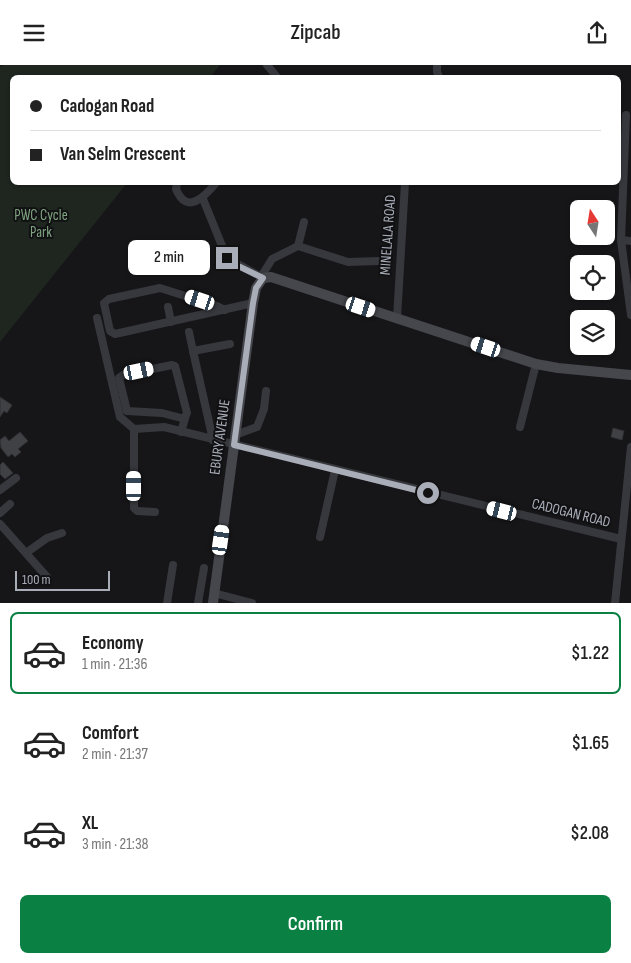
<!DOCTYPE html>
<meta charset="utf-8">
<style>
body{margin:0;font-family:"Sofia Sans Condensed",sans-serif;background:#f2f2f2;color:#222;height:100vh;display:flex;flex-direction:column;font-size:19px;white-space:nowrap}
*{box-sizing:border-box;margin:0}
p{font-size:16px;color:#767676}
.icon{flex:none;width:28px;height:28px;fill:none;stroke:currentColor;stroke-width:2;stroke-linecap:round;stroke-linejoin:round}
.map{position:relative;height:538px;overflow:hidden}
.panel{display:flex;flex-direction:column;background:#fff;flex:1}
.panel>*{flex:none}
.guide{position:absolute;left:10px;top:10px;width:611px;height:110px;border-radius:8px;box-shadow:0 1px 4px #0004;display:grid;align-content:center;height:110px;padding:0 20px;background:#fff}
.needle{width:32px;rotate:348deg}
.buttons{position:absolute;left:570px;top:135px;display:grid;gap:10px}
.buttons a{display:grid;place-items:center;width:45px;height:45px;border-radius:8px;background:#fff;box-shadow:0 1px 4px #0004;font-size:25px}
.scale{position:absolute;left:15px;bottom:12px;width:95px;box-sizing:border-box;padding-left:5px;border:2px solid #a8adb8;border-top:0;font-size:14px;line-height:18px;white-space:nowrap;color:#a8adb8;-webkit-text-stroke:4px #111113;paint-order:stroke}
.end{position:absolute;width:22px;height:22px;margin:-11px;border:6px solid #a8adb8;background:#111;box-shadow:0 0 0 2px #111}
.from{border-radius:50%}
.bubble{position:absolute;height:35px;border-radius:8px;background:#fff;box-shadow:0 1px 4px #0004;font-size:16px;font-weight:600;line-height:35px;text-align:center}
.car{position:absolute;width:15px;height:30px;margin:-15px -8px;border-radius:6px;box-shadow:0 0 4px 1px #0007;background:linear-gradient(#fff 24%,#345 0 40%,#fff 0 76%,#345 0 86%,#fff 0)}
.guide b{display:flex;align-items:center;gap:18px;height:48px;font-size:19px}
.guide b+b{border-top:1px solid #e0e0e0}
.guide i{width:12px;height:12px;background:#222}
ul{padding:9px 0 0;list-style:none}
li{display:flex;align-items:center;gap:15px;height:82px;margin:0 10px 8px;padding:0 10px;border:2px solid transparent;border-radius:8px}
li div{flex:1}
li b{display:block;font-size:19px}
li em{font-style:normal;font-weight:600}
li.selected{border-color:#0b8043}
li>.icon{width:45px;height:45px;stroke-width:1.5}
.primary-button{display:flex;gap:10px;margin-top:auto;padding:10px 20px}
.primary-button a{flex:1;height:58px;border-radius:8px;background:#0b8043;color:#fff;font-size:20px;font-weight:600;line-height:58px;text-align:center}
header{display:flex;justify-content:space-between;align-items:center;height:65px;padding:0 20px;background:#fff;font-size:22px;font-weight:600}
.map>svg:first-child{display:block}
</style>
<header><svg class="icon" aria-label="menu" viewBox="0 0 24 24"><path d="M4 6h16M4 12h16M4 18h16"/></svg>Zipcab<svg class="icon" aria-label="share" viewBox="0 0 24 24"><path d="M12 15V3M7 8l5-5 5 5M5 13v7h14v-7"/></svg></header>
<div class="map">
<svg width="631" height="538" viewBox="0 0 631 538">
<rect width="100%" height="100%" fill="#161618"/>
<path fill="#1e261f" d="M4 0H220L210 12H12V118H127L0 277V2Z"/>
<g fill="#404145" stroke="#303034">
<path d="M0 332 12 340 7 348 4 346 0 352Z"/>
<path d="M613 363 624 366 622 375 611 372Z"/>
<path d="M20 367 28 376 18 384 21 387 15 392 12 389 8 392 1 383 0 375 5 371 9 376Z"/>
<path d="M3 397 13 408 5 414 0 409V400Z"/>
</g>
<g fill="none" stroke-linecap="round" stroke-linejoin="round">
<g stroke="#37383d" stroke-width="8">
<path d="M267 0 277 12"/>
<path d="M437 0V7L439 12"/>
<path d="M626 50 621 175 631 250"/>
<path d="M177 118 176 124C187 151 205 131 216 118"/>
<path d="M203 134 227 193 263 213"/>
<path d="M621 175 631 176"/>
<path d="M298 181 304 157"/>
<path d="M261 212 272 194 298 181 348 197 380 196"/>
<path d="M168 242 171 257"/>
<path d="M225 245 217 241 160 223 109 234 104 238 110 266 115 269 253 238"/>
<path d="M97 253 120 352 134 364"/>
<path d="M397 253 405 118"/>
<path d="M189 267 193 286"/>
<path d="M520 362 536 299"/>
<path d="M134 364 164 362 621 474"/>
<path d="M134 364V443L137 446 155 447"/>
<path d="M181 367 186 350 187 348 175 301 172 300 123 310 119 313 127 346 162 348 185 354"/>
<path d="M235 370 257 362 264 344 266 326"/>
<path d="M213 375 193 286 230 279"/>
<path d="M0 425 16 413"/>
<path d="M0 448 10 439"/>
<path d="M0 459 47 512"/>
<path d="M320 472 335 405"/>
<path d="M26 488 47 473 62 468"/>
<path d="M214 528 252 538"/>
<path d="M167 538 173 500"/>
<path d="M198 538 204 503"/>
<path d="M615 538 631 382"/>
</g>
<path stroke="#45474d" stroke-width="10" d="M213 538 253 238 256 223 263 213 271 212 536 299 558 303 631 310"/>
</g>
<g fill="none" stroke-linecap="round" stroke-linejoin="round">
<path stroke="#a8adb8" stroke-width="6" d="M227 193 234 199 263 213 256 223 253 238 234 380 428 428"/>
</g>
<g text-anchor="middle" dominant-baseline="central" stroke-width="4" stroke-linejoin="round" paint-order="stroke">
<g font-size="15" fill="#7fa381" stroke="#111113">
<text x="41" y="150">PWC Cycle<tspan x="41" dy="17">Park</tspan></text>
</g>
<g font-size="15" fill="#a8adb8" stroke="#111113">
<text transform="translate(388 170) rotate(-86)">MINELALA ROAD</text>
<text transform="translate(220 372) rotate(-82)">EBURY AVENUE</text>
<text transform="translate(571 448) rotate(14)">CADOGAN ROAD</text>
</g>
</g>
</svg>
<div class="buttons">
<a><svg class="needle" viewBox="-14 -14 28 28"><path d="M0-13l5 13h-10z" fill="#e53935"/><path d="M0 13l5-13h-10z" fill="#767676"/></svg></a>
<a><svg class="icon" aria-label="locate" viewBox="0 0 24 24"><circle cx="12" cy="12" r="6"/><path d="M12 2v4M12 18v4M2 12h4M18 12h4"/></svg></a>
<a><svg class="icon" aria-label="layers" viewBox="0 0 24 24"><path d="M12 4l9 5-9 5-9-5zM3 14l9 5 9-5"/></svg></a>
</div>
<div class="scale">100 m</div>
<i class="end from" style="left:428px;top:428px"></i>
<i class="end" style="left:227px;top:193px"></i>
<div class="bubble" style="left:128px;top:175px;width:82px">2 min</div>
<i class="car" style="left:200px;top:235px;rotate:288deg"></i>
<i class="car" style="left:361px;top:242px;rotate:108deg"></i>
<i class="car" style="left:486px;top:282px;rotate:288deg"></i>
<i class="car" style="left:139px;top:306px;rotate:78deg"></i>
<i class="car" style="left:134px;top:421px;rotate:0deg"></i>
<i class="car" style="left:502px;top:446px;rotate:284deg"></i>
<i class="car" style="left:221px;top:475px;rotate:8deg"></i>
<div class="guide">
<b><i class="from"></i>Cadogan Road</b>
<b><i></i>Van Selm Crescent</b>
</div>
</div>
<section class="panel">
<ul>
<li class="selected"><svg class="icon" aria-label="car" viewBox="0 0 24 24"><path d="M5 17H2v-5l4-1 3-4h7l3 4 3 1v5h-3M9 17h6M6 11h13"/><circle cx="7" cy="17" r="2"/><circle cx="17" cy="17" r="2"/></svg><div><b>Economy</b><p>1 min · 21:36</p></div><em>$1.22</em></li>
<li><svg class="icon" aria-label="car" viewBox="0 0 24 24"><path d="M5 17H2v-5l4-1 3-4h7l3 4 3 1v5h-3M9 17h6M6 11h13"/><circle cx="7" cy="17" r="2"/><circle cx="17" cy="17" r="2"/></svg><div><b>Comfort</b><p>2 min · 21:37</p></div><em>$1.65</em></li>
<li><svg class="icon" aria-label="car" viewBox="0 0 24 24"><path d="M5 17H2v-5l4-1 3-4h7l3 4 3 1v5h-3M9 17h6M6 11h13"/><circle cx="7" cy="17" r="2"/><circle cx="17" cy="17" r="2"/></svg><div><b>XL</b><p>3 min · 21:38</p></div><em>$2.08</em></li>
</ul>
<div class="primary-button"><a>Confirm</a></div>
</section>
